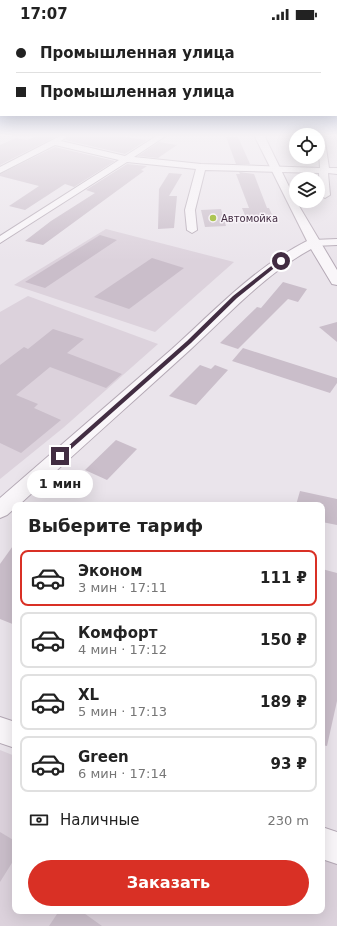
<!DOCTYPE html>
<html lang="ru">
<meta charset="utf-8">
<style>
body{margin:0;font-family:"DejaVu Sans",sans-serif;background:#f2f2f2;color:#222;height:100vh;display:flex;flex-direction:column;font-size:15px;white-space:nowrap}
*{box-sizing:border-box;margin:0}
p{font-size:13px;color:#767676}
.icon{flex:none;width:22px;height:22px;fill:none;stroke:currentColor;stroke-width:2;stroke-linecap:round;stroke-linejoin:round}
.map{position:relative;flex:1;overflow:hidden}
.panel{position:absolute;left:12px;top:474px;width:313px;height:412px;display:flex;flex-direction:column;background:#fff;border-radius:8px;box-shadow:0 4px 16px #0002}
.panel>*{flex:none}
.banner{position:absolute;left:0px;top:0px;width:337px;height:88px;box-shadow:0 4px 16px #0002;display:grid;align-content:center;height:88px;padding:0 16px;background:#fff}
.tools{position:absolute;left:289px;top:100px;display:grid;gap:8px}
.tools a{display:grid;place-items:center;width:36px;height:36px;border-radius:50%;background:#fff;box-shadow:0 4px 16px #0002;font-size:20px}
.end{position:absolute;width:18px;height:18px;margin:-9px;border:5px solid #422d42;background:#fff;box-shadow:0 0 0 2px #fff}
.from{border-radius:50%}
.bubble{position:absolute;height:28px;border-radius:14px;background:#fff;box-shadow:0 4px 16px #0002;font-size:13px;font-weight:600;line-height:28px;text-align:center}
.banner b{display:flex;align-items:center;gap:14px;height:38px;font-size:15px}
.banner b+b{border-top:1px solid #e0e0e0}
.banner i{width:10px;height:10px;background:#222}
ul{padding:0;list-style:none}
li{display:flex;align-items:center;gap:12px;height:56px;margin:0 8px 6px;padding:0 8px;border:2px solid #e0e0e0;border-radius:8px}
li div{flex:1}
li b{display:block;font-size:15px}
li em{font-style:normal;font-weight:600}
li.selected{border-color:#d93025}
li>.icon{width:36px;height:36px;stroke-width:1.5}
h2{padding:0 16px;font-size:18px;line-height:48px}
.pay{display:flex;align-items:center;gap:10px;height:44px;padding:0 16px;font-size:15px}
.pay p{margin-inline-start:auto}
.cta{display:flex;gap:8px;margin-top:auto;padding:8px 16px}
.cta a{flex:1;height:46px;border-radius:24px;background:#d93025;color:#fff;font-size:16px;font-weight:600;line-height:46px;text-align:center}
.status{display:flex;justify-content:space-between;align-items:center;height:28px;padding:0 20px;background:#fff;direction:ltr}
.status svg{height:11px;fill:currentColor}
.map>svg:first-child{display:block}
</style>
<div class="status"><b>17:07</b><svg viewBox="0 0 49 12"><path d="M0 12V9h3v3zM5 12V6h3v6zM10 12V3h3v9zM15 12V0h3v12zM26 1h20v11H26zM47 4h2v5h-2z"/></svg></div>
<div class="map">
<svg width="337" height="898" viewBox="0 0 337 898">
<rect width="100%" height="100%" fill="#eae4eb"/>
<g fill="#dcd2dc">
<path d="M106 201 234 234 155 304 14 257Z"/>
<path d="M28 268 158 316 63 400 0 451V284Z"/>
<path d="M0 722 15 728V883H322V829L337 834V898H0Z"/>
</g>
<g fill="#cabeca">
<path d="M39 107H59L0 137V117L16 110 27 112Z"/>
<path d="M66 107H111L147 112 125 126 65 112 68 109Z"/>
<path d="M226 109H238L250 136H236Z"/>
<path d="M159 114 177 117 158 130 138 128Z"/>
<path d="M55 119 115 133 74 159 65 156 25 182 9 178 39 158 0 148V146Z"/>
<path d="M127 136 147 138 141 142 144 143 43 217 25 213 51 193 95 165 86 162Z"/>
<path d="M239 144 254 146 267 180H269L274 191 247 192 242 180H249L236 146H240Z"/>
<path d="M169 145 182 146 169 168H177L174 200 158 201 159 161Z"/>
<path d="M221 181 226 198 205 199 201 182Z"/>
<path d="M100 207 117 212 45 260 25 254Z"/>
<path d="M152 230 184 240 129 281 94 269Z"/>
<path d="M283 254 307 261 298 274 288 271 238 321 220 315 257 279 261 280Z"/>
<path d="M337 294V314L319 299Z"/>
<path d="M53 301 84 311 67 325 122 346 106 360 50 339 16 367 38 376 34 380 61 392 21 425 0 415V337L24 319 28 321Z"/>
<path d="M243 320 337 350V355L330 365 232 333Z"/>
<path d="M200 337 211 341 215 337 228 342 196 377 169 368Z"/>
<path d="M116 412 137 421 107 452 85 442Z"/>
<path d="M300 463 337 471V497L322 494V477H296Z"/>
<path d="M15 515V597L0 591V536Z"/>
<path d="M322 541 337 545V673L327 718 322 717Z"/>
<path d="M0 804 15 813V830L0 854Z"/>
<path d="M59 883H81L102 898H49Z"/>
</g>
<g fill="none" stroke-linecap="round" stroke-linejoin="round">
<g stroke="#b4a9b5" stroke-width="2">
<g id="minor">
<path d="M62 107 67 109 61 113 125 128 158 107H167L134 129 201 136 320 140 318 107H316H324L329 140H337V146L328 145 330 167 325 170 320 167 319 145 205 142 195 182 197 202 192 205 187 202 185 182 196 141 127 134 0 215V208L119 132 55 117 0 145V139Z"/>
<path d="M337 211V217L313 218 308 215 313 212Z"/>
</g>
</g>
<g stroke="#b4a9b5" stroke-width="2">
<g id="tertiary">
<path d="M254 107H264L296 173 337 242V257L332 256 311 221C265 246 230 285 192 320 135 372 76 424 19 477H15V480L7 487 0 490V470C57 420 115 371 172 321 215 282 254 240 307 213Z"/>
<path d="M0 689 15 694V720L0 715Z"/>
<path d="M322 799 337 804V836L322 831Z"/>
</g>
</g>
<use href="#minor" fill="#f9f6f9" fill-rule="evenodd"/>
<use href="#tertiary" fill="#f9f6f9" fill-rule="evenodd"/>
</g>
<linearGradient id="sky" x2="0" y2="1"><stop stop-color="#99addb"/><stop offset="0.46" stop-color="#f6f3f6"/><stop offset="1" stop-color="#f6f3f6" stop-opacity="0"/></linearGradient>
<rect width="337" height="233" fill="url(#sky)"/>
<path fill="#422d42" d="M279 232 283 233 237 270 191 315 62 429H58V427L187 313 233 268Z"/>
<circle fill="#adc553" stroke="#f8f3f8" stroke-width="1.5" cx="213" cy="190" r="4"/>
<g text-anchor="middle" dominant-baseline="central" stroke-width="3" stroke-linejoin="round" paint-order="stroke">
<g font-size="10" fill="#422d42" stroke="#f8f3f8" text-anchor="start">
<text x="221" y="190">Автомойка</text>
</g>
</g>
</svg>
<div class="tools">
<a><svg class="icon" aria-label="locate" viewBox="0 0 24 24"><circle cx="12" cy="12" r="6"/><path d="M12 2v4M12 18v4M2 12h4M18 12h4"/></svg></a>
<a><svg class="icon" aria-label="layers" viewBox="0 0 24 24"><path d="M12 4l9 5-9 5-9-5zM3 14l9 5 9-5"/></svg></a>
</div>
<i class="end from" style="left:281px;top:233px"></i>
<i class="end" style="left:60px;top:428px"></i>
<div class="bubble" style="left:27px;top:442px;width:66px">1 мин</div>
<div class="banner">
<b><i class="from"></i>Промышленная улица</b>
<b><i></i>Промышленная улица</b>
</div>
<section class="panel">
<h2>Выберите тариф</h2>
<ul>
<li class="selected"><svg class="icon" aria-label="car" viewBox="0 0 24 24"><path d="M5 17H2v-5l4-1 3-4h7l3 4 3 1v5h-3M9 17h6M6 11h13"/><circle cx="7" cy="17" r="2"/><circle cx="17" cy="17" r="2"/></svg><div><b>Эконом</b><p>3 мин · 17:11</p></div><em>111 ₽</em></li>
<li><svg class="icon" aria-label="car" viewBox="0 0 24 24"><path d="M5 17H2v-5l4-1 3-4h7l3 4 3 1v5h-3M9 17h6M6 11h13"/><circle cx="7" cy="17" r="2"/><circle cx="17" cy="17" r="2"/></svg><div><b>Комфорт</b><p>4 мин · 17:12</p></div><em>150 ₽</em></li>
<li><svg class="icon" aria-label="car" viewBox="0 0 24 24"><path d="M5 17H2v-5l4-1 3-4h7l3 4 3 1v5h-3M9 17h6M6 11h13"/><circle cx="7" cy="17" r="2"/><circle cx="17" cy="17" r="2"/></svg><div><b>XL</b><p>5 мин · 17:13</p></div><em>189 ₽</em></li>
<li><svg class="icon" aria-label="car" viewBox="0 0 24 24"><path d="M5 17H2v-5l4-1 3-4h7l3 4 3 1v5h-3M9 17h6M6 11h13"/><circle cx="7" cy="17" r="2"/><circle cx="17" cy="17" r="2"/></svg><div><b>Green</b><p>6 мин · 17:14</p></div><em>93 ₽</em></li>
</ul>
<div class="pay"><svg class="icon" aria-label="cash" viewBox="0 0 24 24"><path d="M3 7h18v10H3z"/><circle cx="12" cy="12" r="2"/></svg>Наличные<p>230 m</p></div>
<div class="cta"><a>Заказать</a></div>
</section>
</div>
